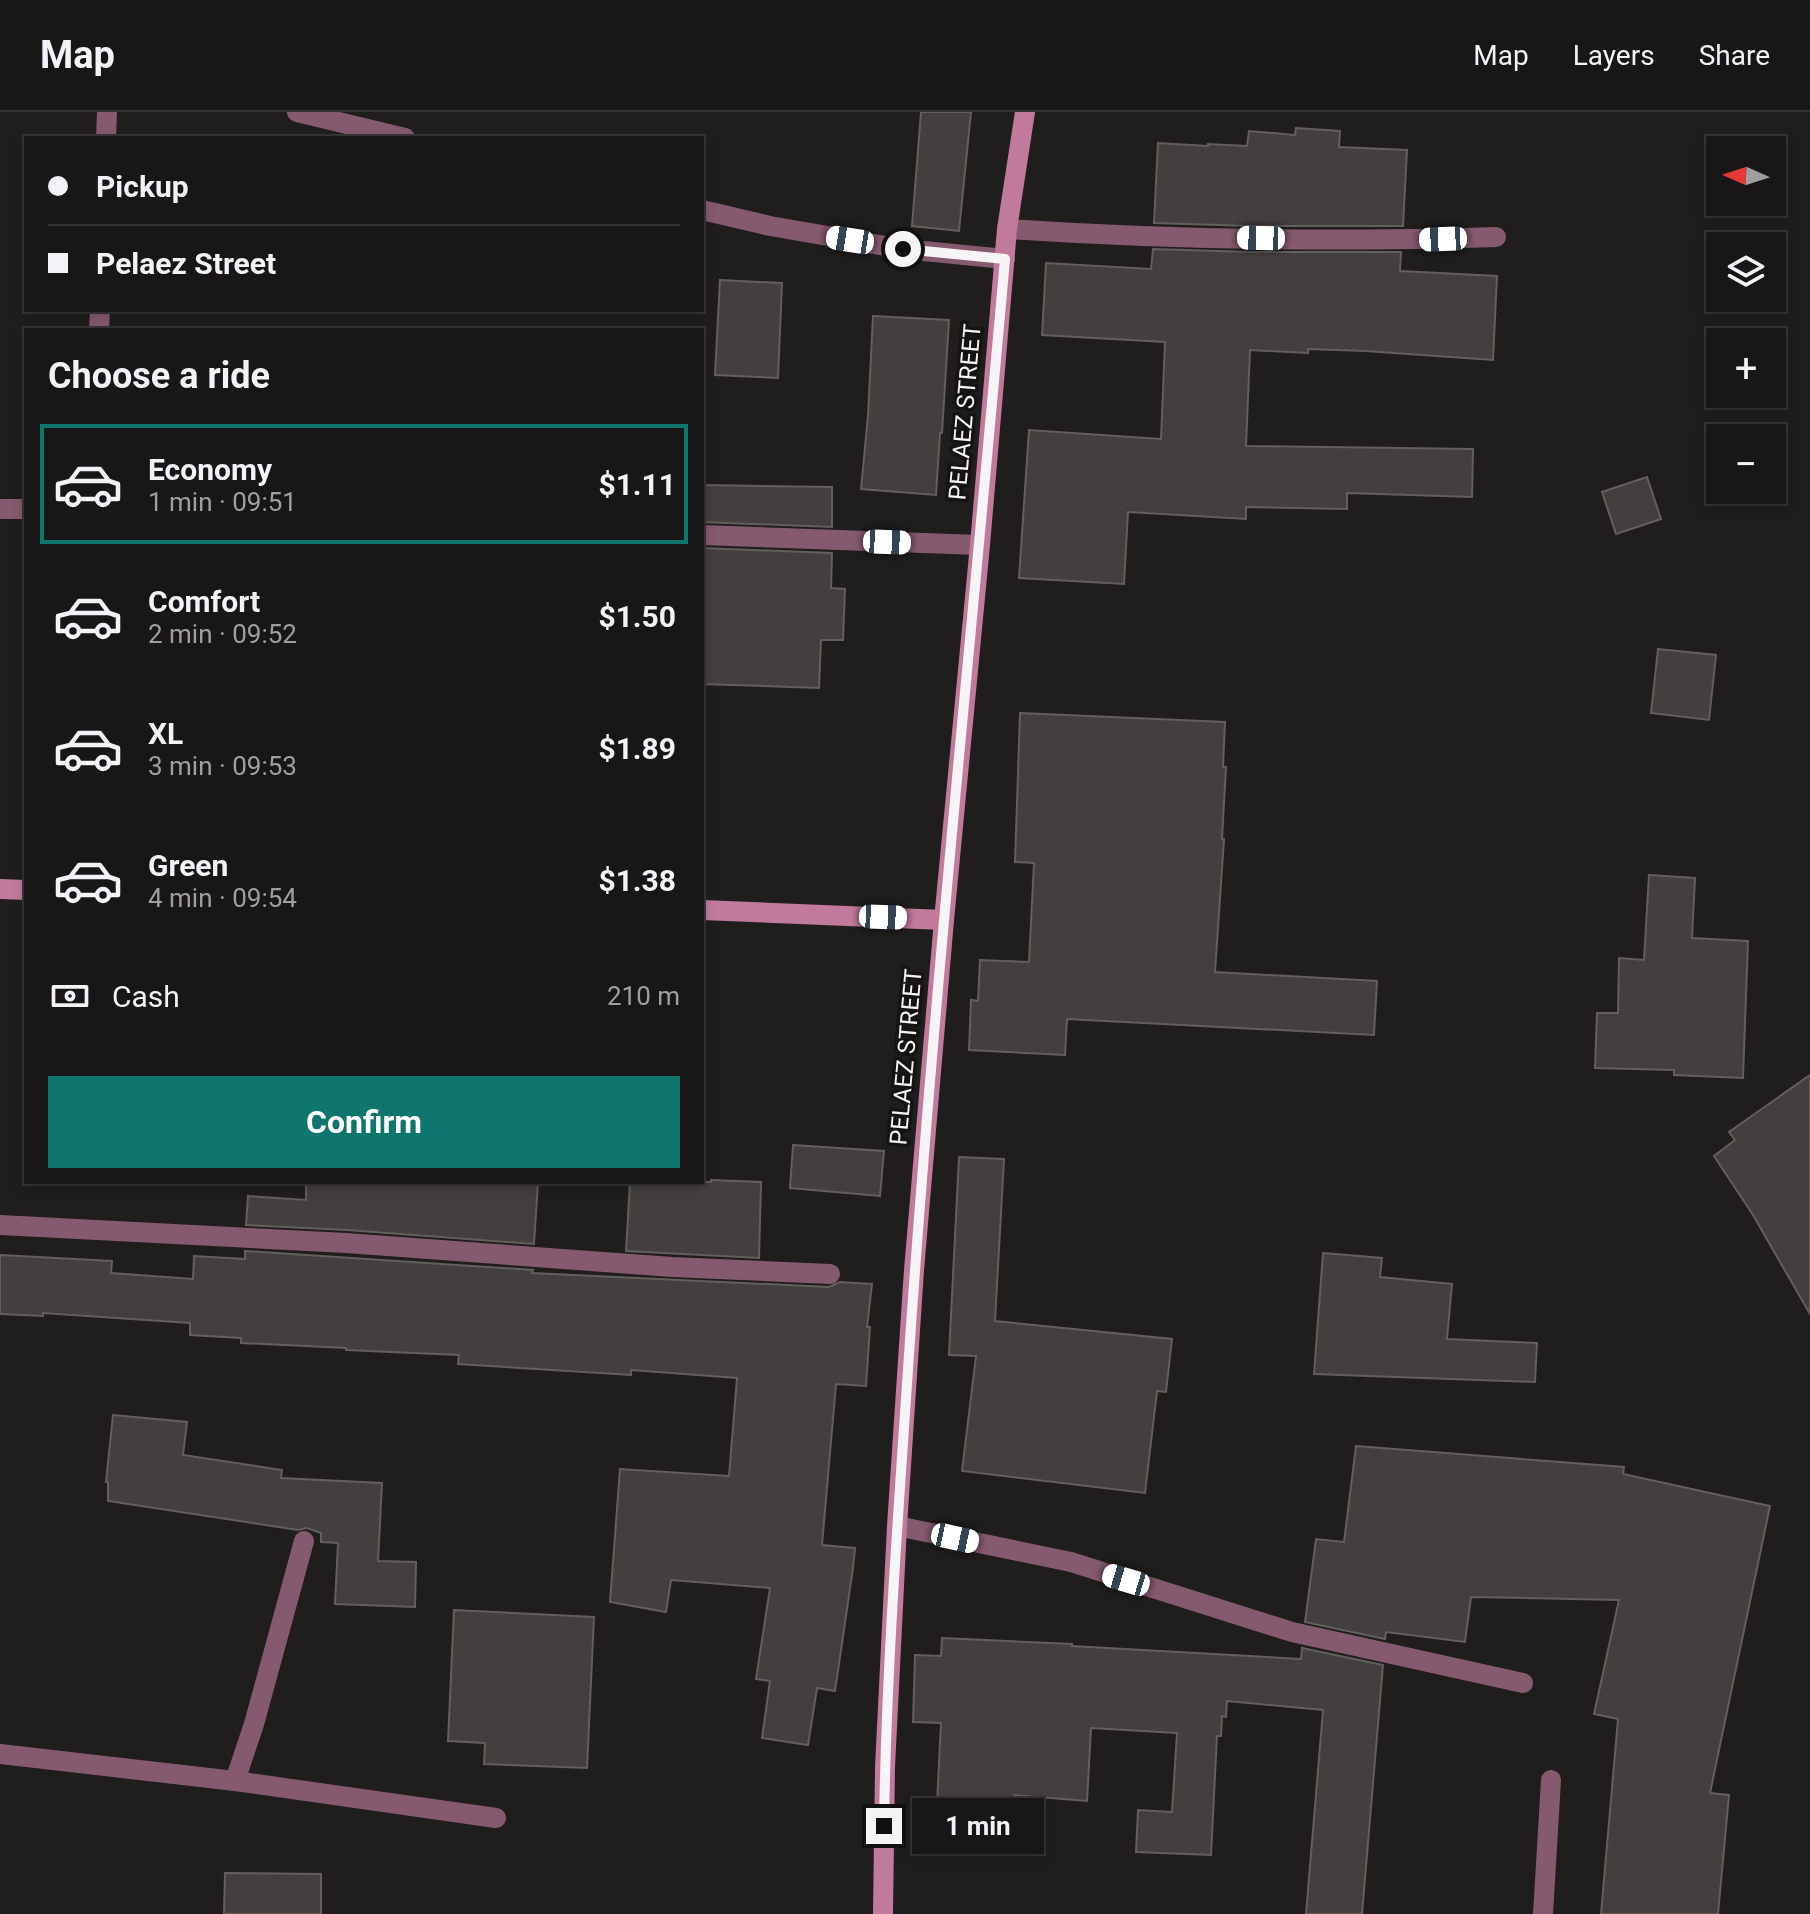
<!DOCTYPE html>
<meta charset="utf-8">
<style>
body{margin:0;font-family:Roboto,sans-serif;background:#252323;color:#f1f3f6;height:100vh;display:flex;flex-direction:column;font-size:30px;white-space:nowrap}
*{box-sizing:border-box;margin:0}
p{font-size:26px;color:#9f9fa1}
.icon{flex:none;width:44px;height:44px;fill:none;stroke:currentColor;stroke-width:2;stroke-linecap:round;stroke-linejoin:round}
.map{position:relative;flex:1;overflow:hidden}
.side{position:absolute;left:24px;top:216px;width:680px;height:856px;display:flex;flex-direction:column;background:#181616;border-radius:0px;box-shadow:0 4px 12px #0003,0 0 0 2px #363535}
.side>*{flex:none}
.banner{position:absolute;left:24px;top:24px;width:680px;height:176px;border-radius:0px;box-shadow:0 4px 12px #0003,0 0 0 2px #363535;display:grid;align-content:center;height:176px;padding:0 24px;background:#181616}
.needle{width:52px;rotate:273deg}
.fabs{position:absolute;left:1706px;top:24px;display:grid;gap:16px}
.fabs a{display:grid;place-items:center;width:80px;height:80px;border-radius:0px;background:#181616;box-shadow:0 4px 12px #0003,0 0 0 2px #363535;font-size:40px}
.end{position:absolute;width:36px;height:36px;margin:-18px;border:10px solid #f6f4f4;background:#111;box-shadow:0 0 0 4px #111}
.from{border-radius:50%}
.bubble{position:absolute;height:56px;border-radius:0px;background:#181616;box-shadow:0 4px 12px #0003,0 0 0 2px #363535;font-size:26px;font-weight:700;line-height:56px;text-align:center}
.car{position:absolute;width:24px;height:48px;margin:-24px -12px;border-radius:10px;box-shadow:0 0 6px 2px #0007;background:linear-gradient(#fff 24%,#345 0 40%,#fff 0 76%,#345 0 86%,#fff 0)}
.banner b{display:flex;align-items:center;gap:28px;height:76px;font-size:30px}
.banner b+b{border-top:2px solid #363535}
.banner i{width:20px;height:20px;background:#f1f3f6}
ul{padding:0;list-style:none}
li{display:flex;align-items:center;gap:24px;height:120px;margin:0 16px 12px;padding:0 8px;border:4px solid transparent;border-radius:0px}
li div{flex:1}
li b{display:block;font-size:30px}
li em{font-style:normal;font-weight:700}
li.current{border-color:#0f766e}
li>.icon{width:72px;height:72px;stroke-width:1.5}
h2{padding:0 24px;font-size:36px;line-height:96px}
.pay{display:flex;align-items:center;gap:20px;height:88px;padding:0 24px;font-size:30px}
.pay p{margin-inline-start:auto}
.action{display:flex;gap:16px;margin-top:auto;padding:16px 24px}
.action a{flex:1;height:92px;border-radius:0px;background:#0f766e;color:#fff;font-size:32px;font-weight:700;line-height:92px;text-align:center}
header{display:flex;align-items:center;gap:48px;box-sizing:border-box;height:112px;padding:0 40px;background:#181616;border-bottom:2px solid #363535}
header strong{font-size:38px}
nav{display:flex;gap:44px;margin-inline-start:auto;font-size:28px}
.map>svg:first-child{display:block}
</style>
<header>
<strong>Map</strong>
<nav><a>Map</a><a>Layers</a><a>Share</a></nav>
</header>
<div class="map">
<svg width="1810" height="1802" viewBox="0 0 1810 1802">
<rect width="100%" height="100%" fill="#201d1d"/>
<g fill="#423f3e" stroke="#625f5d" stroke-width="2">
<path d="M921 0H971L959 119 912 114Z"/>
<path d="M1296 16 1340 19 1339 35 1407 38 1403 114H1251L1154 111 1158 31 1208 34V32L1247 34 1249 19 1295 23Z"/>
<path d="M1153 137 1251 140H1401L1400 159 1497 164 1493 248 1365 239 1308 237V241L1250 238 1246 334 1473 337 1472 385 1347 381V397L1246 395V407L1128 400 1124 472 1019 466 1029 318 1161 327 1165 230 1042 223 1046 151 1151 157Z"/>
<path d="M720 168 782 171 778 266 715 263Z"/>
<path d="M873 204 949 208 942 321H940L936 383 861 377 868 304Z"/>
<path d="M1647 365 1661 407 1616 422 1602 380Z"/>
<path d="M702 373 832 375V415L702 410Z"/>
<path d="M702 436 832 441 831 476 845 477 843 528H821L819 576 702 572Z"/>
<path d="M1658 537 1716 543 1709 608 1651 601Z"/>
<path d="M1020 601 1225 610 1223 655H1226L1222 727H1224L1215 860 1377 869 1374 923 1067 907 1065 943 969 938 971 888 978 889 980 848 1029 850 1034 751 1015 750Z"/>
<path d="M1649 763 1695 766 1692 826 1748 829 1743 966 1674 963V958L1595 956 1597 901H1618L1619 846 1644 848Z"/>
<path d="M1810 963V1202L1753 1103 1714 1044 1735 1028 1729 1020Z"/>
<path d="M793 1033 884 1039 880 1084 790 1076Z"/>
<path d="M959 1045 1004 1047 995 1209 1172 1227 1166 1280 1157 1279 1145 1381 962 1359 976 1244 949 1243Z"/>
<path d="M711 1068 761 1070 759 1146 626 1139 630 1070H711Z"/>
<path d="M330 1070H538L534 1132 347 1118 246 1113 248 1084 306 1088V1071L330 1073Z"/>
<path d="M245 1139 533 1158 532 1161 829 1175 840 1170 872 1172 867 1215H870L866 1274 836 1272 822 1433 855 1436 853 1456 835 1579 817 1576 808 1633 762 1626 770 1569 756 1567 770 1476 671 1468 666 1500 610 1490 620 1357 729 1364 737 1266 631 1258V1263L458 1252 459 1243 346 1238V1236L241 1231V1226L190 1223V1211L43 1201V1204L0 1202V1143L112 1149 111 1161 193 1167 194 1144 245 1147Z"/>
<path d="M1323 1141 1382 1146 1380 1165 1452 1172 1447 1227 1537 1231 1535 1270 1314 1262Z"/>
<path d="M113 1303 187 1310 183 1343 282 1358 281 1366 382 1371 378 1449 416 1450 415 1495 335 1492 338 1431 321 1430V1421L307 1416 298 1418 108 1389V1370H106Z"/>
<path d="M1356 1334 1624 1355 1623 1362 1770 1394 1710 1681 1729 1683 1718 1802H1601L1618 1607 1594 1602 1619 1488 1471 1485 1465 1530 1386 1520 1385 1527 1305 1510 1316 1427 1344 1430Z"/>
<path d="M454 1498 594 1505 587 1656 484 1652 485 1631 448 1629Z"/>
<path d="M942 1526 1072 1532V1534L1301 1547 1302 1536 1383 1553 1362 1802H1306L1323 1598 1227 1589 1226 1605 1222 1604 1221 1624H1217L1211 1743 1136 1740 1138 1698 1172 1700 1177 1621 1091 1616 1087 1689 1014 1683 1011 1717 936 1712 941 1611 913 1610 915 1543 941 1544Z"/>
<path d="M225 1761 321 1762V1802H224Z"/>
</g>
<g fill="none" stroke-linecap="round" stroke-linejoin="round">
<g stroke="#85596e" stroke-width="20">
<path d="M0 1113 346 1131 672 1155 830 1162"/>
<path d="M897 1414 1071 1450 1292 1520 1523 1571"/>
</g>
<g stroke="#85596e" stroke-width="20">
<path d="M297 0 405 26"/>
<path d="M106 26 107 0"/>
<path d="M702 98 770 114 903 137 1005 147"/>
<path d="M1007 117C1169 128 1333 130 1496 125"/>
<path d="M99 218 100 198"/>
<path d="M0 397H26"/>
<path d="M702 423 980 433"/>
<path d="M0 1642 235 1669 496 1706"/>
<path d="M235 1669 254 1612 304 1429"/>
<path d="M1543 1802 1551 1668"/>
</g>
<g stroke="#c17a9c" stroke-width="20">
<path d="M0 777 26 778"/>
<path d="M702 798 944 808"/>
<path d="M883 1802 885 1655 897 1414 914 1158 944 808 980 433 1007 117 1025 0"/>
</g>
</g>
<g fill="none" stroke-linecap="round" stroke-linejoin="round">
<path stroke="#f6f4f4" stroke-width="10" d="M884 1714C886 1567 897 1419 907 1272 932 897 972 522 1005 147L903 137"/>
</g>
<g text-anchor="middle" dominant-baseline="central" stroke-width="7" stroke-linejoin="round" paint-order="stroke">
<g font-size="24" fill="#f6f4f4" stroke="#161413">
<text transform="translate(965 300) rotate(-85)">PELAEZ STREET</text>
<text transform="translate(906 945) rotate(-85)">PELAEZ STREET</text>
</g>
</g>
</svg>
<div class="fabs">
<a><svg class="needle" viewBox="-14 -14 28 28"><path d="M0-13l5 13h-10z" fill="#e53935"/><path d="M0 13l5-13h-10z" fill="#9f9fa1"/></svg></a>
<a><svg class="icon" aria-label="layers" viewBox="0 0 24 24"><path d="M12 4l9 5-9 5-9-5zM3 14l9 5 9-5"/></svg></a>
<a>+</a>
<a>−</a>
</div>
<i class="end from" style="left:903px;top:137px"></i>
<i class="end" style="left:884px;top:1714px"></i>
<div class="bubble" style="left:912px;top:1686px;width:132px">1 min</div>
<i class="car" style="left:1261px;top:126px;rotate:271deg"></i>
<i class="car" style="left:1443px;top:127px;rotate:268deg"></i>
<i class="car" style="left:850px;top:128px;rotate:279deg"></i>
<i class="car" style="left:887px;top:430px;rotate:92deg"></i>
<i class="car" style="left:883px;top:805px;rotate:92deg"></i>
<i class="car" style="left:955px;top:1426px;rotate:102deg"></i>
<i class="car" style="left:1126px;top:1468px;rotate:287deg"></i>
<div class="banner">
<b><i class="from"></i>Pickup</b>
<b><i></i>Pelaez Street</b>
</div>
<section class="side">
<h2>Choose a ride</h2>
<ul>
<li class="current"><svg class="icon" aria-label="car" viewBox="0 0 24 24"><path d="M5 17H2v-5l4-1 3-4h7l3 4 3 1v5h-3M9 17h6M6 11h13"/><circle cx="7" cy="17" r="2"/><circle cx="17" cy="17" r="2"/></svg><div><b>Economy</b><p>1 min · 09:51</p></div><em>$1.11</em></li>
<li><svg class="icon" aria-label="car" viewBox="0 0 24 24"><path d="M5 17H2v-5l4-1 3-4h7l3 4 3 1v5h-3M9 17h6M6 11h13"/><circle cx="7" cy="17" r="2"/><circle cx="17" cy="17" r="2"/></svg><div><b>Comfort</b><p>2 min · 09:52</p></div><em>$1.50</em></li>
<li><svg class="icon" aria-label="car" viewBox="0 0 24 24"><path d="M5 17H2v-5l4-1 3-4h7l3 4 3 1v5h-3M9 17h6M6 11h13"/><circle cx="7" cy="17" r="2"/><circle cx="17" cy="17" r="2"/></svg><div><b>XL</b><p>3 min · 09:53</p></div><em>$1.89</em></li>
<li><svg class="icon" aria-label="car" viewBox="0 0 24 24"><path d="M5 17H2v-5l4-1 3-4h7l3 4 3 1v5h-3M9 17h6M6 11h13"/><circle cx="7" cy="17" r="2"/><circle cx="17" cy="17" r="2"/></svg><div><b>Green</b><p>4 min · 09:54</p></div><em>$1.38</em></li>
</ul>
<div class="pay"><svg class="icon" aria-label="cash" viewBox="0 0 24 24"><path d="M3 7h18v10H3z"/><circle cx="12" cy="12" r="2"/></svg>Cash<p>210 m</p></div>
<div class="action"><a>Confirm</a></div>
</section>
</div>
